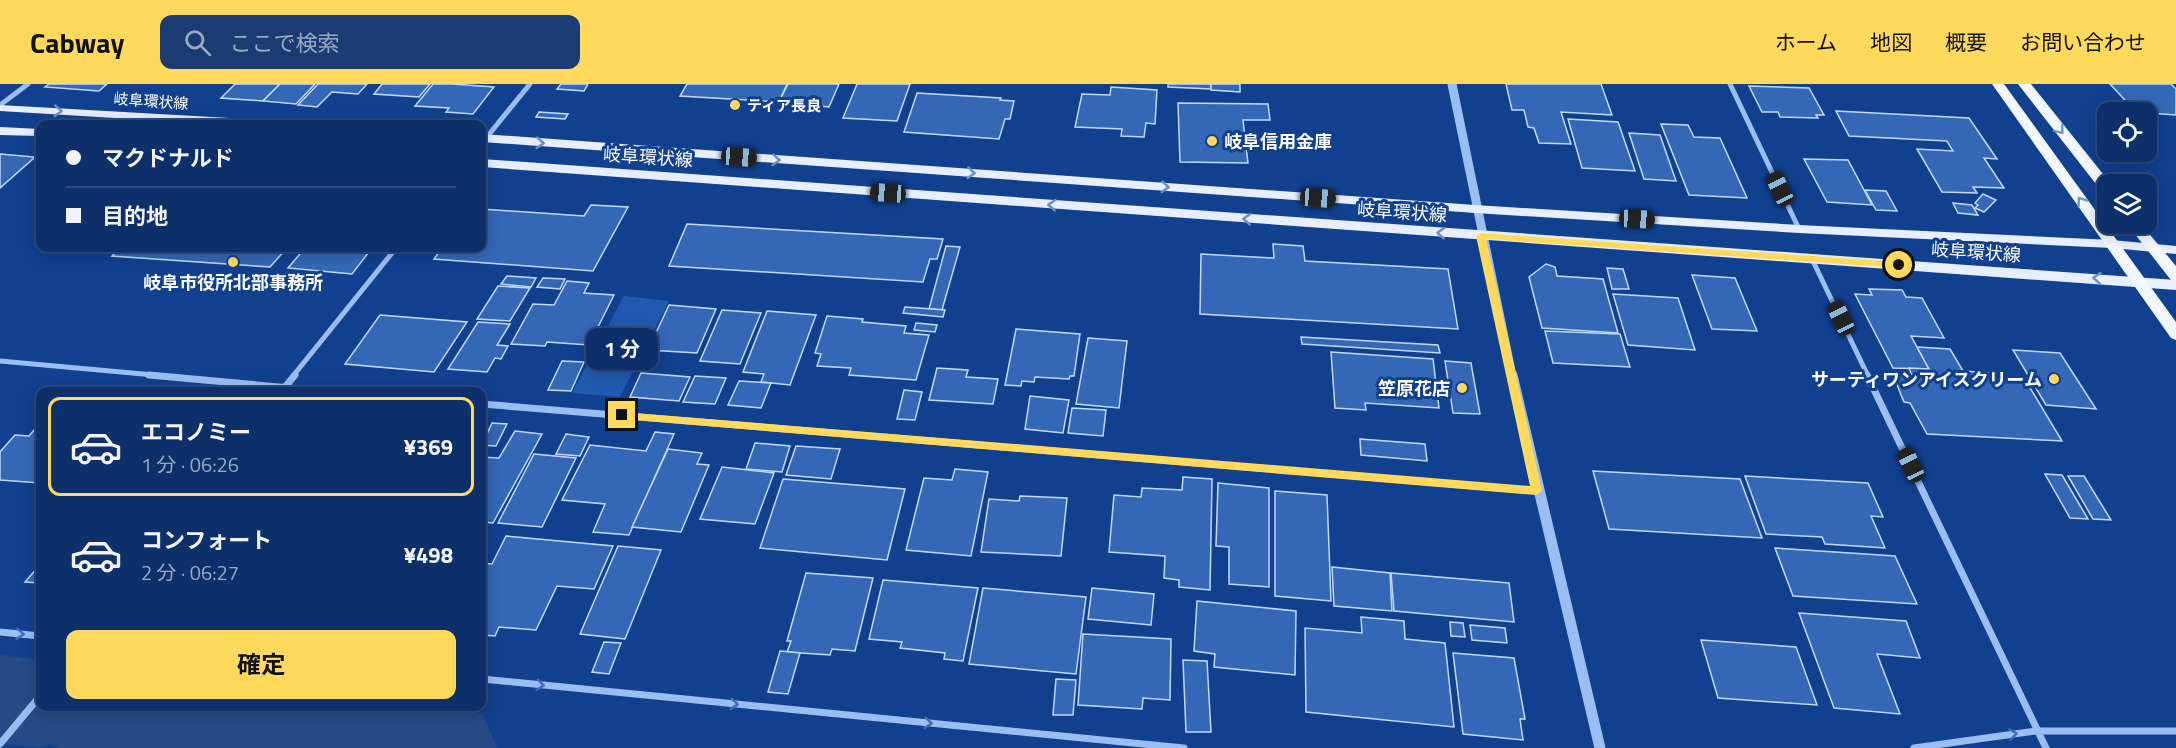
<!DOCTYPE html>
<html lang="ja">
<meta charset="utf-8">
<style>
body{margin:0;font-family:"Titillium Web","Noto Sans JP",sans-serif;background:#1b3c73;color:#f1f3f6;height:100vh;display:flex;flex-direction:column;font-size:22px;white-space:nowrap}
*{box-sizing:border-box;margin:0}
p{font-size:20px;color:#9aa9c1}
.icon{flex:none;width:33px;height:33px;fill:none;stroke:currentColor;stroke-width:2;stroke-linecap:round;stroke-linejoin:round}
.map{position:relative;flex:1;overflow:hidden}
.drawer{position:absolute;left:36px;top:303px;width:450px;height:324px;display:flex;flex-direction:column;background:#0d306b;border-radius:12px;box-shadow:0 3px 15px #0003,0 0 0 2px #2d4b7e}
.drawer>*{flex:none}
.banner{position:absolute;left:36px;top:36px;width:450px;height:132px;border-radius:12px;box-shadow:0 3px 15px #0003,0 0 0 2px #2d4b7e;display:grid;align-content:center;height:132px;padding:0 30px;background:#0d306b}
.fabs{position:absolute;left:2097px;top:18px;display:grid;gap:12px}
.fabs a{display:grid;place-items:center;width:60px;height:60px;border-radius:12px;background:#0d306b;box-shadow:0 3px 15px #0003,0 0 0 2px #2d4b7e;font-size:30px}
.end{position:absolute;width:27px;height:27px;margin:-14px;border:8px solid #ffd95c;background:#111;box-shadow:0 0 0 3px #111}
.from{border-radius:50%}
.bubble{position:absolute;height:42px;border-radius:12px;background:#0d306b;box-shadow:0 3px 15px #0003,0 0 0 2px #2d4b7e;font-size:20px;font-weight:700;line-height:42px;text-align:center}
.car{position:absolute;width:18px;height:36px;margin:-18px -9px;border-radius:8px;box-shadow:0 0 4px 2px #0007;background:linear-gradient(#222 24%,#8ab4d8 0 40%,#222 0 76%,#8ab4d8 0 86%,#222 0)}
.banner b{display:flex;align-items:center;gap:21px;height:57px;font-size:22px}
.banner b+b{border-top:2px solid #2d4b7e}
.banner i{width:15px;height:15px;background:#f1f3f6}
ul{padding:10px 0 0;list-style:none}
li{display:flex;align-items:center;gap:18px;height:99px;margin:0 12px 9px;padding:0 18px;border:3px solid transparent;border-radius:12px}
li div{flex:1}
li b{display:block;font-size:22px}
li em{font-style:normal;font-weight:700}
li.on{border-color:#ffd95c}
li>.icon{width:54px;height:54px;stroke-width:1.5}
.button{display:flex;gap:12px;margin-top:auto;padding:12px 30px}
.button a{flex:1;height:69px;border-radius:12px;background:#ffd95c;color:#111;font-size:24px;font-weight:700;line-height:69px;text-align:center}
header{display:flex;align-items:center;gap:36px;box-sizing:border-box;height:84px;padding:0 30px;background:#ffd95c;color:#111}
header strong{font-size:28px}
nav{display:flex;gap:33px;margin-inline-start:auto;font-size:21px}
.search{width:420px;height:54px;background:#1b3c73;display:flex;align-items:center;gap:15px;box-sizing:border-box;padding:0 21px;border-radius:12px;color:#9aa9c1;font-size:22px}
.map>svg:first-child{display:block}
</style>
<header>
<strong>Cabway</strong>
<div class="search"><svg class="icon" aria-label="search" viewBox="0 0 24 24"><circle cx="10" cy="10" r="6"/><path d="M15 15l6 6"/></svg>ここで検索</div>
<nav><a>ホーム</a><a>地図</a><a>概要</a><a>お問い合わせ</a></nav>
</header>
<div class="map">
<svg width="2176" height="664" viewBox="0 0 2176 664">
<rect width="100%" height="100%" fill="#11408f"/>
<path fill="#2259ae" d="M624 212 669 217 620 313 572 309Z"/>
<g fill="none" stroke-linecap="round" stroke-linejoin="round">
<path fill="#264a85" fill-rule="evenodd" d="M0 571 40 576V622H460L483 631 497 664H60L50 660 40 664 0 659Z"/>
</g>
<g fill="#3467b6" stroke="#c1d9fd" stroke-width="1.5">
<path d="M49 0H107L99 7 45 3Z"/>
<path d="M235 0H280L263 17 221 14Z"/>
<path d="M280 0H315L296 20 263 17Z"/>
<path d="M318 0H367L358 10 332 8 317 23 298 21Z"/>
<path d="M382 0H430L419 13 374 10Z"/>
<path d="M433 0H452L494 3 473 30 446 28 449 24 415 22Z"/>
<path d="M561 0H588L584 7 557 5Z"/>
<path d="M687 0H787L779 18 680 12Z"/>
<path d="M788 0H839L829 23 779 18Z"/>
<path d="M857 0H910L897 37 843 34Z"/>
<path d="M1168 0H1211V5L1168 3Z"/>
<path d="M1211 0H1240V8L1211 6Z"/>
<path d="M1506 0H1601L1612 31 1561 28 1571 60 1539 59 1534 44 1528 43 1524 26H1512Z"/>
<path d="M2110 0H2171L2176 5V31L2136 28Z"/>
<path d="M1749 2 1809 4 1824 31H1816L1818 34 1780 33 1778 28H1762Z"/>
<path d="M1111 3 1157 6 1155 40 1146 39 1144 53 1121 52 1122 45 1075 43 1082 10 1110 11Z"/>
<path d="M917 9 1001 14 1000 16 1014 17 1010 35H1005L999 55 904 48Z"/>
<path d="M1178 19 1268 20 1270 36H1243L1248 79 1180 78Z"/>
<path d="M1836 27 1969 34 1997 75 1984 74 2004 104 1973 103 1977 109 1942 108 1917 65 1953 67 1947 57 1849 52Z"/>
<path d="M539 28 568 30 565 35 536 33Z"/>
<path d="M1568 35 1618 38 1635 87 1582 84Z"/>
<path d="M1661 40 1688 41 1694 53 1720 54 1747 114 1689 111Z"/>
<path d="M1629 49 1660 51 1676 97 1644 95Z"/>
<path d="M0 70 35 73 0 104Z"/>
<path d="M1804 75 1848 76 1872 121 1827 118Z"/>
<path d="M1865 106 1886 107 1897 127 1876 126Z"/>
<path d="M1983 110 1996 116 1984 128 1975 124 1978 121 1975 119Z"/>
<path d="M1953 119 1972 121 1978 131 1958 129Z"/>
<path d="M591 121 628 123 593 187 434 175 442 164H482V125L584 132Z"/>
<path d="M687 140 943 155 937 175H930L923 198 669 182Z"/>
<path d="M1273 160 1303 162 1305 177 1448 185 1458 245 1200 230 1201 170 1274 174Z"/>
<path d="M946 162 960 163 942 226 929 225Z"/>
<path d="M120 164H287L270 183 112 172Z"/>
<path d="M305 164H372L352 190 288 184Z"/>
<path d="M1546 180 1555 183 1557 192 1603 195 1618 249 1542 244 1529 193Z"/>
<path d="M1607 184 1623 185 1629 205H1612Z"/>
<path d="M1692 191 1735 194 1757 247 1712 245Z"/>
<path d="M507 192 536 194 531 203 501 200Z"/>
<path d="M543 194 565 195 560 205 537 203Z"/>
<path d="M567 197 589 199 584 209 614 211 589 261 547 258 545 262 511 260 533 220 554 221Z"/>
<path d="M498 202 530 204 510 237 477 235Z"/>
<path d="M1869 205 1902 206 1906 213 1922 214 1944 254 1911 252 1929 285 1893 284 1855 210 1872 211Z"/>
<path d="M1613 210 1678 214 1695 266 1628 261Z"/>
<path d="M669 221 716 225 697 269 648 266Z"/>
<path d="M905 223 945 226 943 233 903 229Z"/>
<path d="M722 226 761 229 740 280 700 277Z"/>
<path d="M767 227 816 231 790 301 761 298 764 290 743 288Z"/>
<path d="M380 231 467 238 434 288 345 280Z"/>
<path d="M827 232 863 235 862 238 906 242 904 249 929 251 916 296 849 291 851 284 817 282 821 270 815 269Z"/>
<path d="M478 238 510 240 497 261 508 262 501 275 495 274 487 288 448 285Z"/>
<path d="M916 239 937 241 935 248 914 246Z"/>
<path d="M1016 245 1080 250 1074 292H1070L1069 295 1035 293 1034 298 1022 297 1021 302 1005 301Z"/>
<path d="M1545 247 1620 250 1630 283 1553 279Z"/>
<path d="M1301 253 1438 261 1440 269 1302 260Z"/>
<path d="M1088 254 1127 257 1119 324 1076 320Z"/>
<path d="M1917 263 1950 265 1963 287 1991 289 1995 296 2026 297 2062 357 1927 350 1910 319 1904 318 1893 291 1912 292 1909 284 1929 285Z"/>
<path d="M2013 266 2060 269 2096 325 2046 321Z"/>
<path d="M1331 268 1433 275 1439 324 1365 319 1366 326 1335 324Z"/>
<path d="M562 277 584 278 571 307 548 306Z"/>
<path d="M1445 277 1471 279 1480 330 1453 329Z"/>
<path d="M937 284 968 286 966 293 998 295 993 320 929 316Z"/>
<path d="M641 289 690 293 679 317 630 313Z"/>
<path d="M695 292 726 294 715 320 683 318Z"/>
<path d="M739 297 771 299 761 324 728 321Z"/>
<path d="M904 306 922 308 915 336 897 335Z"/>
<path d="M1030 312 1069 316 1063 349 1025 345Z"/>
<path d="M1072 324 1106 326 1103 352 1068 349Z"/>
<path d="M40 339V399L0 396V368L15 351 29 352Z"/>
<path d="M492 339 507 340 496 362 482 361Z"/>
<path d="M515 347 542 350 493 439 482 438V373L499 374Z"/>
<path d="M655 348 674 350 629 451 593 448 605 420 562 416 590 361 646 367Z"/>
<path d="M566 350 589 353 580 372 556 370Z"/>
<path d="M1360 355 1425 360 1427 377 1361 371Z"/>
<path d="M755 359 790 362 782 388 746 385Z"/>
<path d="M796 362 840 365 831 395 786 391Z"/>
<path d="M668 365 702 369 697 380 709 381 681 448 632 443Z"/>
<path d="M534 370 576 374 542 443 498 439Z"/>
<path d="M722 383 774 389 755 440 700 435Z"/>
<path d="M955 385 988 388 971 472 906 466 924 394 952 396Z"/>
<path d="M1593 387 1740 395 1762 454 1609 445Z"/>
<path d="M2045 390 2062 391 2088 435 2070 434Z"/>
<path d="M1745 392 1868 399 1883 433 1871 432 1885 464 1825 460 1822 453 1766 450Z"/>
<path d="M2068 392H2084L2111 436 2093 435Z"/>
<path d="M1183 393 1212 395 1210 506 1179 503V496L1164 494 1165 472 1109 468 1114 411 1141 413 1142 404 1182 406Z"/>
<path d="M783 395 905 405 887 476 760 464Z"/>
<path d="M1218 399 1269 404V503L1229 500V463L1216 462Z"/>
<path d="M1275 407 1327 411 1331 517 1275 512Z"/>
<path d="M1020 412 1067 414 1061 472 981 468 989 415 1019 417Z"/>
<path d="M506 452 613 462 594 505 557 502 536 546 499 543 495 552 482 551V479L492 480Z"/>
<path d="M618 462 661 466 625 555 580 550Z"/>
<path d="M1775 464 1895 472 1917 520 1793 512Z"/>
<path d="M38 483H40V499L25 498Z"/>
<path d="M1332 483 1390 489 1392 527 1334 522Z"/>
<path d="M806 489 873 494 855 567 832 565 830 571 787 568 791 557H787Z"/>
<path d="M1391 489 1509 499 1514 538 1394 527Z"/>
<path d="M883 496 978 504 963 577 944 575 945 569 900 564 902 558 869 555Z"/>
<path d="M983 504 1086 513 1076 590 969 580Z"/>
<path d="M1092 504 1154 510 1151 541 1088 535Z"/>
<path d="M1197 517 1296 527 1295 591 1214 583 1215 570 1194 567Z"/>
<path d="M1799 529 1906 537 1920 574 1877 570 1900 630 1834 624Z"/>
<path d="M1361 533 1404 537 1405 555 1445 559 1454 643 1306 628 1305 544 1362 549Z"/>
<path d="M1450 538 1463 539 1465 553 1451 552Z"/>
<path d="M1470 541 1505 544 1507 559 1472 556Z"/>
<path d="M1083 550 1171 555 1170 616 1143 614 1142 625 1078 621Z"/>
<path d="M1701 556 1796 563 1817 621 1718 614Z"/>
<path d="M604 558 621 559 609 590 592 588Z"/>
<path d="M780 567 800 569 788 610 768 608Z"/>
<path d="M1453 569 1514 574 1525 635H1520L1523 656 1463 650Z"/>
<path d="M1183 576 1207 577 1211 648H1186Z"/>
<path d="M1056 595 1076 596 1073 631H1053Z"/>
</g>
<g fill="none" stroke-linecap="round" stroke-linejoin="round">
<g stroke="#9abdf2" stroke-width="5">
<path d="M1730 0 1799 145"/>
<path d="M0 21 28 0"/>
<path d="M482 59 530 0"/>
<path d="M1812 175 1868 292"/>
<path d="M0 277 165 292"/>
<path d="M293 292 396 164"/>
</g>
<g stroke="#9abdf2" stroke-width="7">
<path d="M149 291 334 308"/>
<path d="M1867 291 2046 664"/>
<path d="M281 308 295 291"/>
<path d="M482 320 1536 407"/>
<path d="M0 548 40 552"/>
<path d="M482 595 1184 664"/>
<path d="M0 660 40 612"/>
<path d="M1914 664 2036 647H2176"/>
</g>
<path stroke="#9abdf2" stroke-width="9" d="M1452 0 1512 292"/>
<path stroke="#9abdf2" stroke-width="11" d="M1512 291 1600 664"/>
<g fill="#e6eeff" fill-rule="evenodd">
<path d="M0 21 263 36 269 40H213L0 27Z"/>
<path d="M0 43 40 45V52L0 51Z"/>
<path d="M482 50 1475 121 1799 141 2112 156 2176 162V170L2112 164 1799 149 1475 129 482 58Z"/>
<path d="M482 75 2176 196V206L482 83Z"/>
</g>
<g fill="#f2f6ff" fill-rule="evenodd">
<path d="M1992 0H2004L2176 238V256L2171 254Z"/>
<path d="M2018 0H2031L2111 100H2108V110L2103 109Z"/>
<path d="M2127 140H2141L2176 182V197L2171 196Z"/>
</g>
</g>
<defs><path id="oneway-chevron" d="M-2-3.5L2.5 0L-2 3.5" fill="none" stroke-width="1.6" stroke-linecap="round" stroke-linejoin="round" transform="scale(1.5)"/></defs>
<g stroke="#718ec1">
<use href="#oneway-chevron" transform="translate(58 27) rotate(4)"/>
<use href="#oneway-chevron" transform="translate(540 59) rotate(4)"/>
<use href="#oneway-chevron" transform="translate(776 76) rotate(4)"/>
<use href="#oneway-chevron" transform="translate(971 89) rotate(4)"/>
<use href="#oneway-chevron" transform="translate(1165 103) rotate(4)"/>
<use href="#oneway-chevron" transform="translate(1052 121) rotate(-176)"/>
<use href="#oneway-chevron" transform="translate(1247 135) rotate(-176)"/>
<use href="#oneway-chevron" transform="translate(1441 149) rotate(-176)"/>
<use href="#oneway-chevron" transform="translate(2097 194) rotate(-176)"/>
</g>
<g stroke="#7692c1">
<use href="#oneway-chevron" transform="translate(2060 46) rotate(52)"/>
<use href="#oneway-chevron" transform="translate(2081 117) rotate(-126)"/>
</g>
<g stroke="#416cb2">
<use href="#oneway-chevron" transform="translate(20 550) rotate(5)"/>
<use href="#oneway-chevron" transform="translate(540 601) rotate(6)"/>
<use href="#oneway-chevron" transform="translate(734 620) rotate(6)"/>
<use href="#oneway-chevron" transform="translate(928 639) rotate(6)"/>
<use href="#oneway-chevron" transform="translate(2013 650) rotate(-8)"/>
</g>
<path fill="#ffd95c" d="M1481 149 1899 178 1904 181 1899 184 1486 155 1542 407 1536 411 622 335 617 331 622 328 1530 402 1476 152Z"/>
<g fill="#ffd95c" stroke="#11408f" stroke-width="2">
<circle cx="735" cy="21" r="6"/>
<circle cx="1212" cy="57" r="6"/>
<circle cx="233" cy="178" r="6"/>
<circle cx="2054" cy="295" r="6"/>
<circle cx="1462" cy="304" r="6"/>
</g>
<g text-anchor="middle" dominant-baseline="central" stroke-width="6" stroke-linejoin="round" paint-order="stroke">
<g font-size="15" fill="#fff" stroke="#11408f">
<text transform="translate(151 17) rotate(4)">岐阜環状線</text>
</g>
<g font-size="15" font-weight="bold" fill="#fff" stroke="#11408f" text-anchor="start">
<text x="747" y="21">ティア長良</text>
</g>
<g font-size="18" font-weight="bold" fill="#fff" stroke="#11408f" text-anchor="end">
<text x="1224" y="57" text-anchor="start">岐阜信用金庫</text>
<text x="233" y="198" text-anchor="middle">岐阜市役所北部事務所</text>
<text x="2042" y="295">サーティワンアイスクリーム</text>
<text x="1450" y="304">笠原花店</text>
</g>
<g font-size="18" fill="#fff" stroke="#11408f">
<text transform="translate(648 73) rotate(4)">岐阜環状線</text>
<text transform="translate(1402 128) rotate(4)">岐阜環状線</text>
<text transform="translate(1976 168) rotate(4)">岐阜環状線</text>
</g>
</g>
</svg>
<div class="fabs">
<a><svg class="icon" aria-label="locate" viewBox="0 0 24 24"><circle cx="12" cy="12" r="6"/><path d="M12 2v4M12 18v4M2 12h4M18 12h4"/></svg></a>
<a><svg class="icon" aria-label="layers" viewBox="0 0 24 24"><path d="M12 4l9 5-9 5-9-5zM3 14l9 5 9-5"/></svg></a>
</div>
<i class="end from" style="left:1899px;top:181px"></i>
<i class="end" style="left:622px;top:331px"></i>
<div class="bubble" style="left:586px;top:244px;width:72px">1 分</div>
<i class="car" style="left:739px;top:73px;rotate:94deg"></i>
<i class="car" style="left:1780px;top:105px;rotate:334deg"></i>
<i class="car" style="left:888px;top:109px;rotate:274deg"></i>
<i class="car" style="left:1318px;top:114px;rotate:94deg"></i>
<i class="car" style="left:1637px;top:135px;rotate:93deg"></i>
<i class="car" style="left:1841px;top:234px;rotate:334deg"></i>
<i class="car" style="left:1911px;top:381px;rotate:335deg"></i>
<div class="banner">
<b><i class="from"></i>マクドナルド</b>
<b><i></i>目的地</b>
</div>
<section class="drawer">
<ul>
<li class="on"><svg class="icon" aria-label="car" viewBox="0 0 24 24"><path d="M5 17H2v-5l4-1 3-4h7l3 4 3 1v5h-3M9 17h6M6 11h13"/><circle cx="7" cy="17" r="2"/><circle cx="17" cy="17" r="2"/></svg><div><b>エコノミー</b><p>1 分 · 06:26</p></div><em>¥369</em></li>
<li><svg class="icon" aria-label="car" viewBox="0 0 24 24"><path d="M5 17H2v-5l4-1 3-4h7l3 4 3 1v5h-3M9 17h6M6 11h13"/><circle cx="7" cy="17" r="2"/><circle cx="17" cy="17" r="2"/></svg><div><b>コンフォート</b><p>2 分 · 06:27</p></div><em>¥498</em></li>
</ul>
<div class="button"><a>確定</a></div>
</section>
</div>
